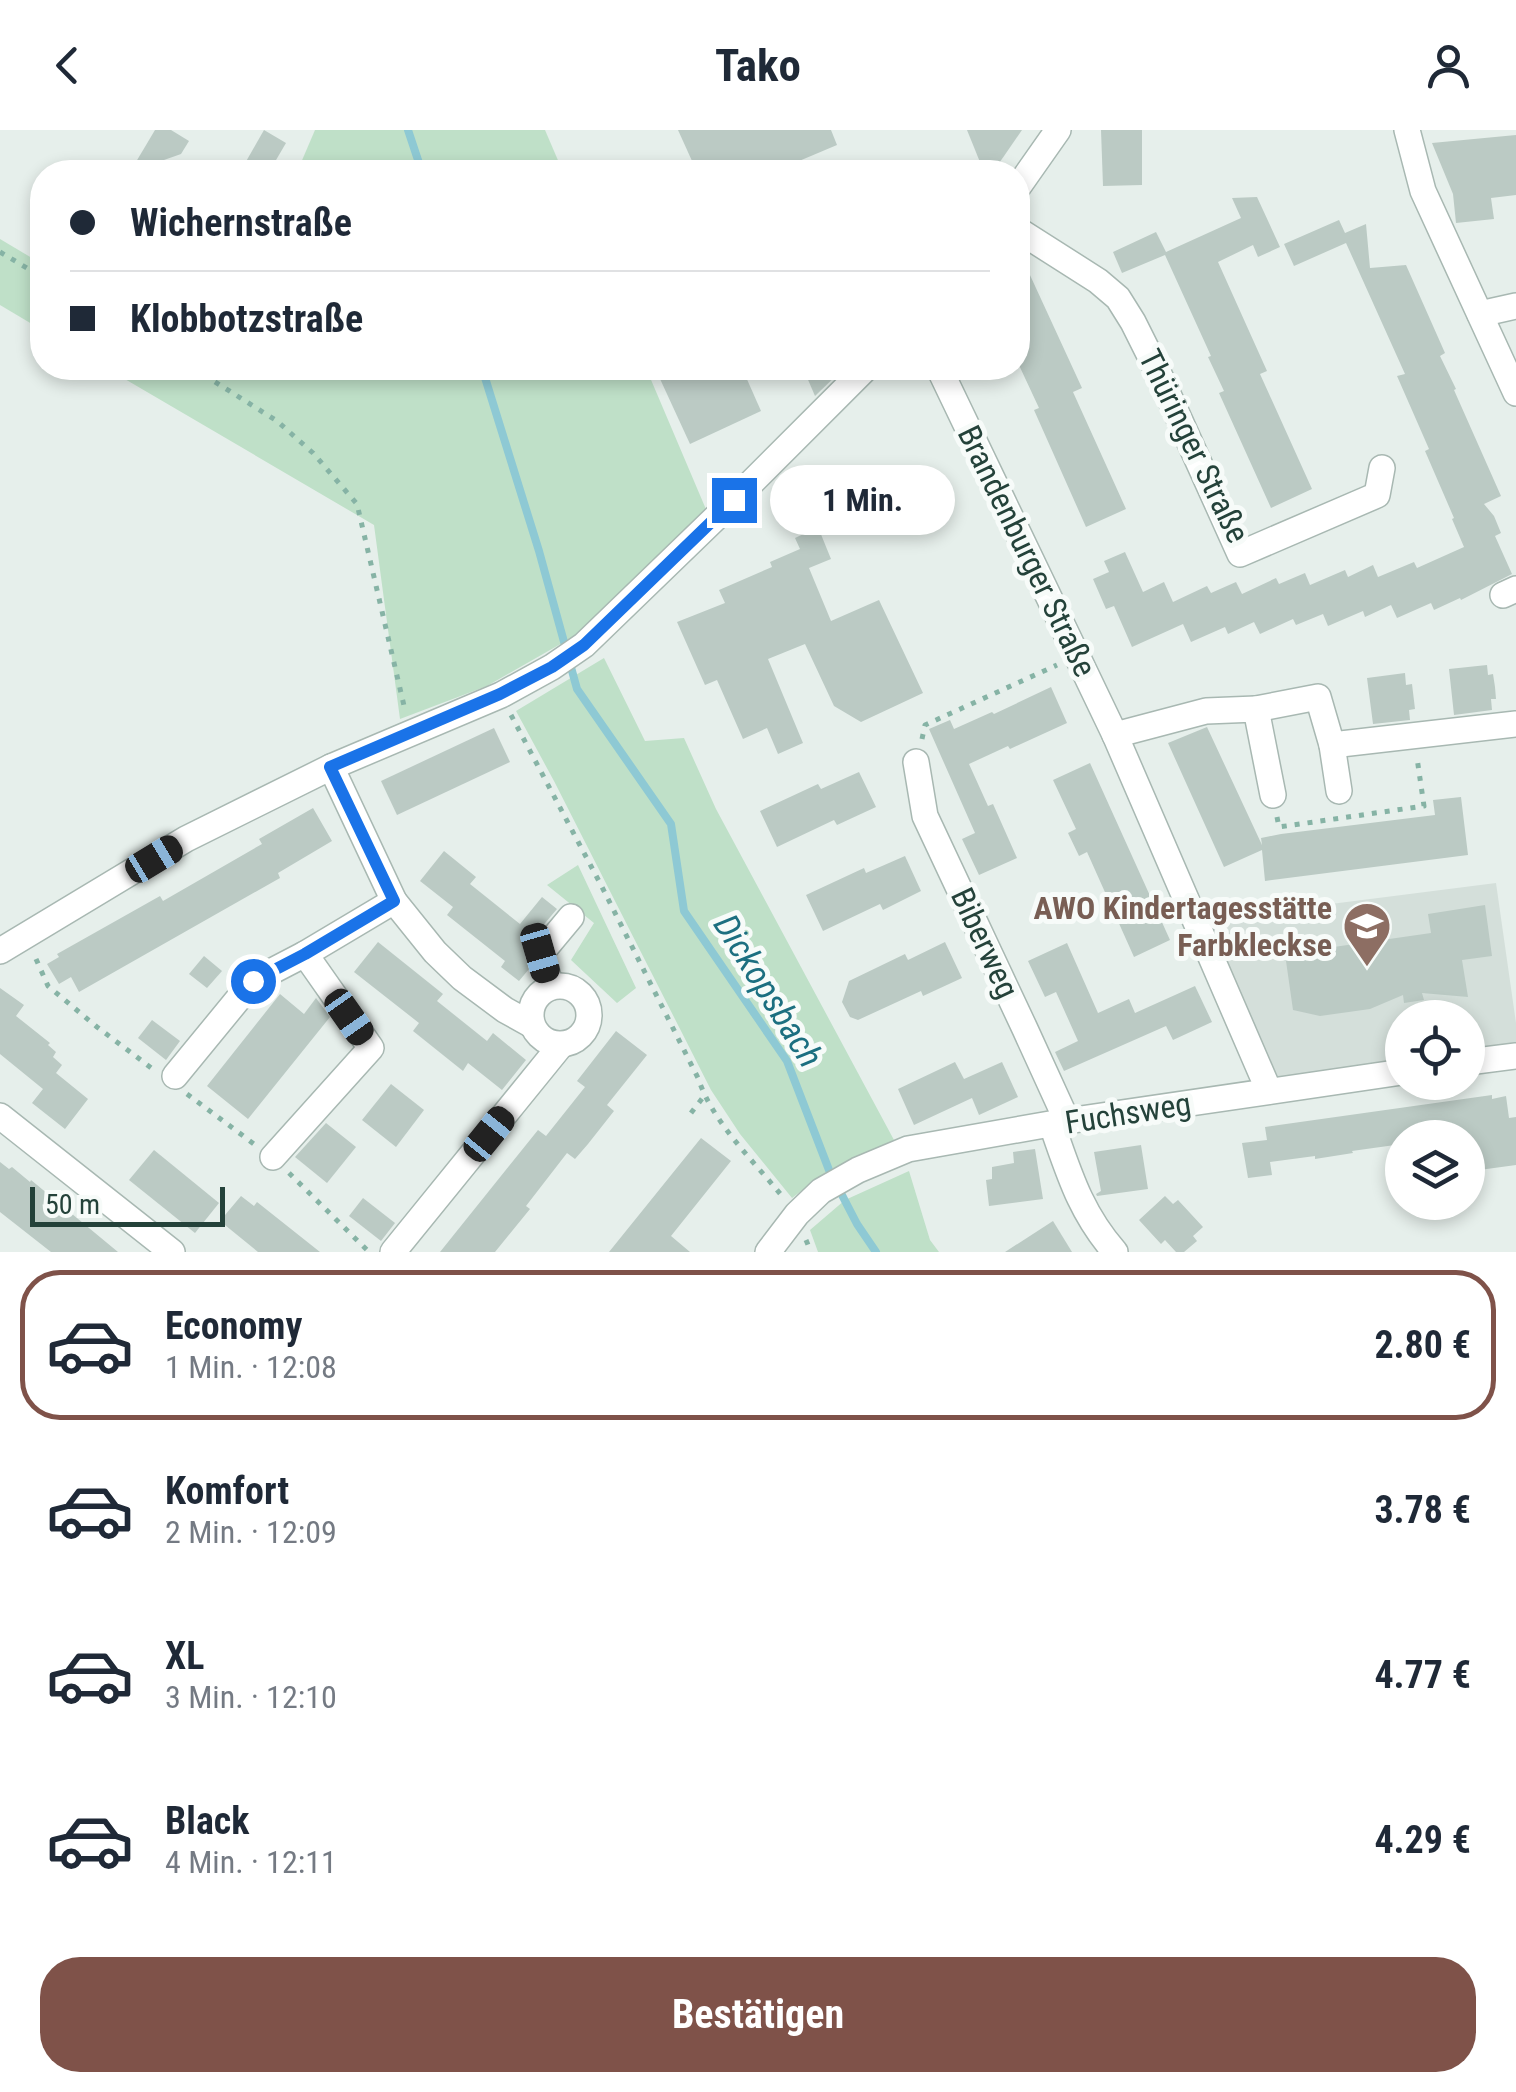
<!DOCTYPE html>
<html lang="de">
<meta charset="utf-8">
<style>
body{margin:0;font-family:"Roboto Condensed",sans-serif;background:#f2f2f3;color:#1f2937;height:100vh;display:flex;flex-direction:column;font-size:38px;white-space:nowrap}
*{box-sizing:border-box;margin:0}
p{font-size:32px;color:#747a83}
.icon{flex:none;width:55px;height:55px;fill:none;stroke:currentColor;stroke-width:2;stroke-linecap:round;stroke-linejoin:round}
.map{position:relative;height:1122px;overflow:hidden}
.details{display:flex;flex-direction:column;background:#fff;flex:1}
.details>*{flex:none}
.banner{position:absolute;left:30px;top:30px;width:1000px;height:220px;border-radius:40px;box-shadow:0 5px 15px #0003;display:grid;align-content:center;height:220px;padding:0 40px;background:#fff}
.fabs{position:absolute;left:1385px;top:870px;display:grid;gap:20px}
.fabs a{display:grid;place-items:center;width:100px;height:100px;border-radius:50%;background:#fff;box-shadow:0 5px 15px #0003;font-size:50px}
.scale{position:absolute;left:30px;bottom:25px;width:195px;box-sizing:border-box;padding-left:10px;border:5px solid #24423a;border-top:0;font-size:28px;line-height:35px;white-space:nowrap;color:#24423a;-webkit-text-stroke:8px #f7fbf9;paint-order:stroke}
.end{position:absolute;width:45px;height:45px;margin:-22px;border:12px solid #1a73e8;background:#fff;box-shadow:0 0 0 5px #fff}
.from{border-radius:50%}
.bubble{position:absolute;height:70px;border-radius:35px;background:#fff;box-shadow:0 5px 15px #0003;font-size:32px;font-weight:700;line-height:70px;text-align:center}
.car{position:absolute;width:30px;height:60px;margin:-30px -15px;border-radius:12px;box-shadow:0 0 8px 2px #0007;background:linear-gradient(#222 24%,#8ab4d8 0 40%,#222 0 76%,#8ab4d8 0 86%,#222 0)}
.banner b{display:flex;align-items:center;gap:35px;height:95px;font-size:38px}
.banner b+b{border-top:2px solid #e0e1e3}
.banner i{width:25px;height:25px;background:#1f2937}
ul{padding:18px 0 0;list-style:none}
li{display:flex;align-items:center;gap:30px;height:150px;margin:0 20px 15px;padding:0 20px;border:5px solid transparent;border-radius:40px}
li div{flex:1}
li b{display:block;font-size:38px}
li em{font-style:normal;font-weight:700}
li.selected{border-color:#7f5249}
li>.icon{width:90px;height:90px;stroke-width:1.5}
.action{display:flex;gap:20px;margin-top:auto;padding:20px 40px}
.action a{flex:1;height:115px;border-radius:40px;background:#7f5249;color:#fff;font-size:40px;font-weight:700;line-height:115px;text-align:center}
header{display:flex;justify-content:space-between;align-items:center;height:130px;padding:0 40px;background:#fff;font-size:45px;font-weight:700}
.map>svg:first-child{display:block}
</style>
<header><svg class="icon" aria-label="back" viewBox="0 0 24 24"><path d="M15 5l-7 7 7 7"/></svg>Tako<svg class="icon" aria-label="person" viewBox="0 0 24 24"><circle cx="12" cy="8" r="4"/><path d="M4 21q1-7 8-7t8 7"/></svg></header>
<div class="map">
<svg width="1516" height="1122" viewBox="0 0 1516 1122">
<rect width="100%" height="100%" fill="#e6efeb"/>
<path fill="#d4dfda" d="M1496 753 1516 893V914L1468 921V888H1402V930L1275 949 1205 790Z"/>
<g fill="#bfe0c8">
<path d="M315 0H545L563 42H297Z"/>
<path d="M0 109 42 134V200L0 175Z"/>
<path d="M106 238H646L708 384 585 500 487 556 400 589 374 395Z"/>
<path d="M604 528 645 611 684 608 716 679 894 1010 829 1040 792 1068 740 1004 711 960 554 651 516 581Z"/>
<path d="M578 735 636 858 617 873 571 830 594 793 547 755Z"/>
<path d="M909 1041 930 1110 939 1122H818L810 1100 845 1070Z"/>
</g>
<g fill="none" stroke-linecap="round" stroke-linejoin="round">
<g stroke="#8ec9d4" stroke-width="8">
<path d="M408 0 422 42"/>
<path d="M482 238 539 421 577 559 671 694 684 781 787 931 829 1040 857 1094 876 1122"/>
</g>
</g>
<g fill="#bbcac4">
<path d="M155 0H171L189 11 181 24 130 42Z"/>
<path d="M264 0 286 13 269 42H240Z"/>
<path d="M678 0H831L837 15 773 42H697Z"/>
<path d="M967 0H1022L993 42H984Z"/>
<path d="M1101 0H1142V55L1103 56Z"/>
<path d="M1516 5V65L1491 68 1494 89 1456 93 1453 64 1432 13Z"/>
<path d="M1257 67 1280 117 1258 127 1253 115 1218 132 1267 241 1260 244 1312 359 1271 378 1219 263 1224 261 1208 227 1211 226 1165 125 1122 143 1113 122 1156 102 1166 122 1241 88 1232 68Z"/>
<path d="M1339 90 1345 103 1366 94 1370 138 1406 135 1445 223 1440 226 1456 259 1454 260 1501 366 1484 374 1494 386 1501 403 1495 406 1512 444 1461 470 1460 468 1434 480 1431 473 1397 488 1391 475 1365 487 1363 481 1328 496 1323 484 1296 495 1293 489 1260 504 1254 492 1228 504 1225 497 1191 512 1183 494 1132 517 1114 476 1106 479 1093 449 1109 442 1104 431 1125 422 1143 462 1164 452 1173 472 1207 456 1211 463 1236 452 1242 464 1276 448 1279 454 1305 443 1310 455 1345 440 1348 447 1373 435 1378 447 1414 432 1417 438 1464 417 1452 389 1454 388 1425 321 1429 319 1422 303 1397 246 1405 244 1346 113 1294 136 1284 114Z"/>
<path d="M1018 119 1082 258 1073 262 1126 379 1086 397 1034 280 1039 278 1018 233Z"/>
<path d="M655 238H742L761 281 690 314Z"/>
<path d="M803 238H844L815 266Z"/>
<path d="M818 397 831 429 809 438 831 491 879 470 923 563 861 592 834 576 805 514 768 529 803 613 778 624 767 598 743 609 717 550 705 555 677 492 725 473 719 460 772 437 770 432 800 419 795 408Z"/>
<path d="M1487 535 1488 545 1493 544 1495 557 1496 569H1491L1492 580 1454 585 1449 539Z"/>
<path d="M1405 543 1406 555 1412 554 1415 579 1409 580 1410 590 1373 594 1367 548Z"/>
<path d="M1051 557 1067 593 1010 619 1008 616 969 634 988 676 993 674 1017 728 979 745 962 709 975 703 929 599 950 590 954 599 992 582 994 584Z"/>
<path d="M1207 597 1262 715 1261 708 1281 704 1435 685 1433 670 1461 667 1468 725 1265 751 1262 720 1224 737 1168 613Z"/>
<path d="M494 598 510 632 397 685 381 651Z"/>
<path d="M1090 633 1170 810 1134 827 1087 722 1079 726 1068 703 1076 699 1053 650Z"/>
<path d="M859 642 876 677 837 695 834 690 777 717 760 681 818 654 821 659Z"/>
<path d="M313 678 332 711 278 743 280 748 79 862 71 847 59 854 47 834 59 827 57 824 160 766 163 771 262 714 259 709Z"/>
<path d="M444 721 476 747 470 754 520 794 542 767 557 779 528 813 525 826 529 839 519 851 501 837 505 831 447 785 453 777 420 751Z"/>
<path d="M905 726 921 761 883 780 880 774 823 801 806 765 864 738 866 743Z"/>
<path d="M1485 775 1492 826 1462 830 1468 867 1422 863 1424 870 1404 873 1403 865 1370 879 1320 886 1293 880 1285 824 1431 803 1428 784Z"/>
<path d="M378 812 443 864 437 871 487 911 493 903 526 930 502 960 468 933 463 941 413 901 419 893 354 842Z"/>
<path d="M945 812 962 848 923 866 921 861 858 890 850 887 842 872 849 851 905 824 908 830Z"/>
<path d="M1067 813 1098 883 1129 869 1135 883 1195 856 1212 892 1173 910 1166 896 1064 941 1055 922 1078 911 1056 862 1045 867 1028 831Z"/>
<path d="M204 826 222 841 207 858 189 844Z"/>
<path d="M0 858 24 875 16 886 50 913 48 915 56 922 53 927 62 935 56 943 88 969 65 999 32 973 43 959 0 924Z"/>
<path d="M280 864 304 884 316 868 330 887 248 989 207 956Z"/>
<path d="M152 890 180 911 166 930 138 908Z"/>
<path d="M616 901 647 925 607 975 614 981 588 1014 575 1029 567 1023 526 1076 530 1079 495 1122H440L538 1000 546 1006 585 957 577 951Z"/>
<path d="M955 932 964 949 1002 932 1018 967 979 985 972 968 914 995 898 959Z"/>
<path d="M391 954 424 980 396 1017 362 990Z"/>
<path d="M1492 965V969L1506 966 1509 988 1516 987V1035L1472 1041 1468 1008H1402V1014L1352 1021 1353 1023 1315 1029V1026L1270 1032 1272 1045 1248 1048 1242 1013 1267 1010 1265 997Z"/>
<path d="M326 993 356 1017 327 1053 295 1027Z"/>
<path d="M701 1008 731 1031 671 1106 690 1122H609Z"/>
<path d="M1141 1015 1148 1059 1097 1066 1096 1064 1101 1061 1094 1022Z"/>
<path d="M1035 1019 1043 1069 989 1076 986 1050 992 1049V1037L1014 1033 1013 1022Z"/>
<path d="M154 1020 219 1073 195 1103 129 1050Z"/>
<path d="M0 1032 9 1039 12 1037 30 1052 31 1050 118 1122H51L0 1082Z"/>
<path d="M241 1066 254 1076 257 1072 320 1122H258L220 1091Z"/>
<path d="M1165 1066 1173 1074 1178 1070 1203 1097 1193 1106 1197 1111 1184 1122H1176L1165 1110 1161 1114 1139 1090Z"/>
<path d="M363 1068 395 1093 381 1111 349 1086Z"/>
<path d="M1053 1091 1072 1122H1005Z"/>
</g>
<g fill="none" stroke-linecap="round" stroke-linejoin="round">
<g stroke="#a8b8b2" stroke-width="28">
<g id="minor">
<path d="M1407 0 1423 61 1516 263"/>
<path d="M1018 57 1058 0"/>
<path d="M1018 100 1098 151 1118 168 1133 192 1158 242 1240 424 1377 365 1382 338"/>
<path d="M1480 184 1516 176"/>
<path d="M939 238 1115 605 1269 961"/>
<path d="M1503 465 1516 459"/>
<path d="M1256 579 1318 567 1332 615 1516 594"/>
<path d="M1115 605 1206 581 1256 579 1273 665"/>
<path d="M1332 615 1339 661"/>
<path d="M916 632 925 686 1025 899 1067 991"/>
<path d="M331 637 394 771 435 822 462 848 505 880 532 895"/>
<path d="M0 821 186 709 331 637 501 565 552 537 584 515 734 370 866 238"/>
<circle cx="560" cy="885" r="29"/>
<path d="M551 857 541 823 571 787"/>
<path d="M1468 932 1516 926"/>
<path d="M175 946 253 851 305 824 394 771"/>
<path d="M0 986 172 1122"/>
<path d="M1052 995C1069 1043 1080 1082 1115 1122"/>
<path d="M273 1027 371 918 305 824"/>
<path d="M393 1122 561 915"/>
<path d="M768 1122 797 1084 821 1061 858 1040 908 1019 1067 991 1402 942"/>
</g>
</g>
<g stroke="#86b3a5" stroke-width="5" stroke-dasharray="5 8" stroke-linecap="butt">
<path d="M0 122 42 147"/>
<path d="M193 238 277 291 313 323 357 374 405 580"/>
<path d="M511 585 601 755 698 948C713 993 752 1029 782 1066"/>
<path d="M922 609 925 595 1057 535"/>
<path d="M1277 687 1279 697 1424 676 1417 628"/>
<path d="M36 829 48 856 97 897 154 940"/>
<path d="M187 964 254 1014"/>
<path d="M691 983 704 966"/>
<path d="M289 1043 369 1122"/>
<path d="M806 1110 811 1122"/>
</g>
<use href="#minor" stroke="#fff" stroke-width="25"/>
</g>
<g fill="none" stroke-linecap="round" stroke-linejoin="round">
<path stroke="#1a73e8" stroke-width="12" d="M253 851 305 824 394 771 330 637 500 564 552 537 584 515 734 370"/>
</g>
<defs>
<g id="school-pin" transform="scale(2.5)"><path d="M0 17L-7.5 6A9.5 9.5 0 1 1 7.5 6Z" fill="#8d6e63" stroke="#f7fbf9"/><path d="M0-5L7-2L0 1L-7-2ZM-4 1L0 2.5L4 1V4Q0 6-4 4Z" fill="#fff"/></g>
</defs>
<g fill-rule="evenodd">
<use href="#school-pin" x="1367" y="796"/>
</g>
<g text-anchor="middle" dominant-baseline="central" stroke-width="10" stroke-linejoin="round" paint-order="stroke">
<g font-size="32" fill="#24423a" stroke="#f7fbf9">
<text transform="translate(1194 316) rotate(64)">Thüringer Straße</text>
<text transform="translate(1027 421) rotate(64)">Brandenburger Straße</text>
<text transform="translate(985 813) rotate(65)">Biberweg</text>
<text transform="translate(1128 983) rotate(-9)">Fuchsweg</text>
</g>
<g font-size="32" font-weight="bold" fill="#785e54" stroke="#f7fbf9" text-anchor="end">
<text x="1332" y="778">AWO Kindertagesstätte<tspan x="1332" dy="37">Farbkleckse</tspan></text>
</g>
<g font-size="35" font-style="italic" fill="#1c6f80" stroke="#f7fbf9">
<text transform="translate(768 861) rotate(58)">Dickopsbach</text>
</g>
</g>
</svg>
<div class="fabs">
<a><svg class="icon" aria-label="locate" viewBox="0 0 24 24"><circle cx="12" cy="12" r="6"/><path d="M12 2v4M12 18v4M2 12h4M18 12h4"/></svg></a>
<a><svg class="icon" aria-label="layers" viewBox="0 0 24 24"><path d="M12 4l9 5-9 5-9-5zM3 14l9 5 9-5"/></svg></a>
</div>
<div class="scale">50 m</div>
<i class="end from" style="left:253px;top:851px"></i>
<i class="end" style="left:734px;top:370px"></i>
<div class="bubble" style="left:770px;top:335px;width:185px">1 Min.</div>
<i class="car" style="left:154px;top:729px;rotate:59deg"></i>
<i class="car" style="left:540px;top:823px;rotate:164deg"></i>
<i class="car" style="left:349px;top:887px;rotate:145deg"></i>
<i class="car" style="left:489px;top:1004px;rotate:39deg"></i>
<div class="banner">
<b><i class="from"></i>Wichernstraße</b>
<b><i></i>Klobbotzstraße</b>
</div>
</div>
<section class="details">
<ul>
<li class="selected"><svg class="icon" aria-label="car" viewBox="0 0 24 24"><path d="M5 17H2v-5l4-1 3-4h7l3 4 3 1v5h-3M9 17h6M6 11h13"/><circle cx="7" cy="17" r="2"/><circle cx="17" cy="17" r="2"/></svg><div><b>Economy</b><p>1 Min. · 12:08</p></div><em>2.80 €</em></li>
<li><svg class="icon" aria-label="car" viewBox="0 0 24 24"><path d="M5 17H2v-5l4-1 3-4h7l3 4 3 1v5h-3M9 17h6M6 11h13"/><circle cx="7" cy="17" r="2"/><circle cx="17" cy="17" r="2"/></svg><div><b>Komfort</b><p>2 Min. · 12:09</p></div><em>3.78 €</em></li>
<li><svg class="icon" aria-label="car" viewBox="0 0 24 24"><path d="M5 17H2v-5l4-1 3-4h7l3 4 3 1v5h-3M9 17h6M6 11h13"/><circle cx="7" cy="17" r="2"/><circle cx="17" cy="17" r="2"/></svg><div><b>XL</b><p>3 Min. · 12:10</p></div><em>4.77 €</em></li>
<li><svg class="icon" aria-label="car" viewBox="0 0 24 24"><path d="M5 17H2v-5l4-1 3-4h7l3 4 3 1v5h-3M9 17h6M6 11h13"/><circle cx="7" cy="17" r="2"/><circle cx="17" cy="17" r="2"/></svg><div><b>Black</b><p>4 Min. · 12:11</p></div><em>4.29 €</em></li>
</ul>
<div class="action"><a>Bestätigen</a></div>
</section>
